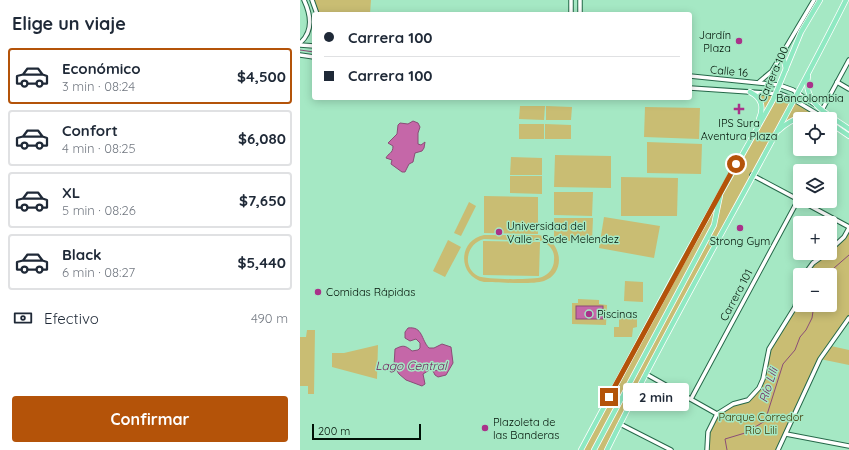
<!DOCTYPE html>
<html lang="es">
<meta charset="utf-8">
<style>
body{margin:0;font-family:Quicksand,sans-serif;background:#f2f2f3;color:#1f2937;height:100vh;display:flex;flex-direction:column;font-size:15px;white-space:nowrap}
*{box-sizing:border-box;margin:0}
p{font-size:13px;color:#747a83}
.icon{flex:none;width:22px;height:22px;fill:none;stroke:currentColor;stroke-width:2;stroke-linecap:round;stroke-linejoin:round}
.map{position:relative;flex:1;overflow:hidden}
.side{display:flex;flex-direction:column;background:#fff;width:300px}
.side>*{flex:none}
.hud{position:absolute;left:12px;top:12px;width:380px;height:88px;border-radius:4px;box-shadow:0 2px 10px #0003;display:grid;align-content:center;height:88px;padding:0 12px;background:#fff}
.buttons{position:absolute;left:493px;top:112px;display:grid;gap:8px}
.buttons a{display:grid;place-items:center;width:44px;height:44px;border-radius:4px;background:#fff;box-shadow:0 2px 10px #0003;font-size:20px}
.scale{position:absolute;left:12px;bottom:10px;width:109px;box-sizing:border-box;padding-left:4px;border:2px solid #001106;border-top:0;font-size:11px;line-height:14px;white-space:nowrap;color:#001106;-webkit-text-stroke:3px #a5e8c4;paint-order:stroke}
.end{position:absolute;width:18px;height:18px;margin:-9px;border:5px solid #b45309;background:#fff;box-shadow:0 0 0 2px #fff}
.from{border-radius:50%}
.bubble{position:absolute;height:28px;border-radius:4px;background:#fff;box-shadow:0 2px 10px #0003;font-size:13px;font-weight:700;line-height:28px;text-align:center}
.hud b{display:flex;align-items:center;gap:14px;height:38px;font-size:15px}
.hud b+b{border-top:1px solid #e0e1e3}
.hud i{width:10px;height:10px;background:#1f2937}
ul{padding:0;list-style:none}
li{display:flex;align-items:center;gap:12px;height:56px;margin:0 8px 6px;padding:0 4px;border:2px solid #e0e1e3;border-radius:4px}
li div{flex:1}
li b{display:block;font-size:15px}
li em{font-style:normal;font-weight:700}
li.active{border-color:#b45309}
li>.icon{width:36px;height:36px;stroke-width:1.5}
h2{padding:0 12px;font-size:18px;line-height:48px}
.pay{display:flex;align-items:center;gap:10px;height:44px;padding:0 12px;font-size:15px}
.pay p{margin-inline-start:auto}
.primary-button{display:flex;gap:8px;margin-top:auto;padding:8px 12px}
.primary-button a{flex:1;height:46px;border-radius:4px;background:#b45309;color:#fff;font-size:16px;font-weight:700;line-height:46px;text-align:center}
main{display:flex;flex:1;min-height:0}
.map>svg:first-child{display:block}
</style>
<main>
<section class="side">
<h2>Elige un viaje</h2>
<ul>
<li class="active"><svg class="icon" aria-label="car" viewBox="0 0 24 24"><path d="M5 17H2v-5l4-1 3-4h7l3 4 3 1v5h-3M9 17h6M6 11h13"/><circle cx="7" cy="17" r="2"/><circle cx="17" cy="17" r="2"/></svg><div><b>Económico</b><p>3 min · 08:24</p></div><em>$4,500</em></li>
<li><svg class="icon" aria-label="car" viewBox="0 0 24 24"><path d="M5 17H2v-5l4-1 3-4h7l3 4 3 1v5h-3M9 17h6M6 11h13"/><circle cx="7" cy="17" r="2"/><circle cx="17" cy="17" r="2"/></svg><div><b>Confort</b><p>4 min · 08:25</p></div><em>$6,080</em></li>
<li><svg class="icon" aria-label="car" viewBox="0 0 24 24"><path d="M5 17H2v-5l4-1 3-4h7l3 4 3 1v5h-3M9 17h6M6 11h13"/><circle cx="7" cy="17" r="2"/><circle cx="17" cy="17" r="2"/></svg><div><b>XL</b><p>5 min · 08:26</p></div><em>$7,650</em></li>
<li><svg class="icon" aria-label="car" viewBox="0 0 24 24"><path d="M5 17H2v-5l4-1 3-4h7l3 4 3 1v5h-3M9 17h6M6 11h13"/><circle cx="7" cy="17" r="2"/><circle cx="17" cy="17" r="2"/></svg><div><b>Black</b><p>6 min · 08:27</p></div><em>$5,440</em></li>
</ul>
<div class="pay"><svg class="icon" aria-label="cash" viewBox="0 0 24 24"><path d="M3 7h18v10H3z"/><circle cx="12" cy="12" r="2"/></svg>Efectivo<p>490 m</p></div>
<div class="primary-button"><a>Confirmar</a></div>
</section>
<div class="map">
<svg width="549" height="450" viewBox="0 0 549 450">
<rect width="100%" height="100%" fill="#a5e8c4"/>
<g fill="#c9bd73" fill-rule="evenodd">
<path d="M12 0H71L70 14H17Z"/>
<path d="M450 92 481 94 523 118H498L474 134 307 450H281L451 136 461 115V102Z"/>
<path d="M220 106H245L244 120 219 119Z"/>
<path d="M246 106 272 107 271 120H246Z"/>
<path d="M345 107 400 108 399 139 344 137Z"/>
<rect x="219" y="124" width="25" height="15"/>
<path d="M245 124 271 125V139H245Z"/>
<path d="M347 142 402 144 401 174 347 173Z"/>
<path d="M255 155 311 156V188L254 187Z"/>
<path d="M211 157 242 158V175H210Z"/>
<path d="M210 176H242V194L210 193Z"/>
<path d="M321 177 378 178 377 216H321Z"/>
<path d="M254 192H293L292 216 254 215Z"/>
<path d="M184 196 238 197V234L184 233Z"/>
<path d="M169 202 176 206 161 236 154 233Z"/>
<path d="M304 217 360 226 354 258 299 248Z"/>
<path d="M254 218H293L292 241H254Z"/>
<path d="M549 228V318L531 346 549 350V365L520 359 478 450H407L411 424 423 409 448 400 459 388 469 349 491 315 500 284V305H530V275H504L507 270 527 253H530V250L536 246Z"/>
<path d="M184 235H239C262 240 267 273 244 281 231 285 198 282 184 282 157 276 158 240 184 235ZM184 239 242 241C250 245 255 251 254 260 254 268 249 274 242 277 234 280 186 280 178 276 161 267 167 243 184 239Z"/>
<path d="M148 240 161 247 145 277 133 271Z"/>
<path d="M183 241 240 242 239 276 183 275Z"/>
<path d="M325 281 343 282V302L324 301Z"/>
<path d="M278 299 299 300V304L307 305 306 325 272 324V303H278Z"/>
<path d="M319 317 337 318V327L333 328 332 337H314V327H319Z"/>
<path d="M7 330H15L14 394H8V386H0V337H6Z"/>
<path d="M78 345 77 379 32 367V353H44Z"/>
</g>
<g fill="#c567a8" stroke="#8a4d77">
<path d="M113 121 118 123 120 127 118 133V144L121 145 125 142 124 148 122 151 115 153 113 162 109 164 105 172H102L91 164 92 160 86 158C88 153 93 154 93 146L88 143 97 134 98 125 100 123 108 124Z"/>
<rect x="276" y="306" width="27" height="13"/>
<path d="M108 328C123 326 121 340 129 348H134L142 344 151 347 153 363 146 375 138 377 135 375 133 371 138 370 139 368 133 362 130 364 131 369 123 374 125 384 122 386 106 380 99 374 94 366 95 349C103 345 105 345 112 351L118 350 120 348V343L116 339 110 341 105 338V332Z"/>
</g>
<g fill="none" stroke-linecap="round" stroke-linejoin="round">
<g stroke="#8a4d77" stroke-width="1">
<path d="M0 50 14 52"/>
<path d="M526 275 549 255"/>
<path d="M427 450 425 439 445 433 465 421 483 364 495 350 500 337 506 330 512 318 514 305"/>
</g>
<g stroke="#256849" stroke-width="5.5">
<g id="minor">
<path d="M12 0 17 14"/>
<path d="M271 14V0"/>
<path d="M280 14V0"/>
<path d="M0 43C14 31 11 15 4 0"/>
<path d="M0 45 14 46"/>
<path d="M0 55 14 57"/>
<path d="M390 76 479 85 493 90 514 104"/>
<path d="M459 82 472 71 514 0"/>
<path d="M537 82 549 89"/>
<path d="M390 88 481 94 491 98 521 116"/>
<path d="M522 110 549 60"/>
<path d="M452 175 499 200"/>
<path d="M501 201 549 227"/>
<path d="M530 250 544 237 549 228"/>
<path d="M504 275 513 263 527 253"/>
<path d="M346 374 417 414"/>
<path d="M391 399 498 200"/>
<path d="M320 424 371 450"/>
<path d="M486 434 549 446"/>
<path d="M407 450 408 432 417 414 433 404 448 400 459 388 463 379 469 349 495 307 500 284"/>
<path d="M478 450 520 359 549 318"/>
</g>
</g>
<g stroke="#fff" stroke-width="6">
<g id="major">
<path d="M482 52 486 69"/>
<path d="M508 76C502 104 530 115 549 129"/>
<path d="M450 92C462 98 464 107 459 119"/>
<path d="M530 123 549 136"/>
<path d="M479 130C491 119 509 111 524 119"/>
<path d="M281 450 378 269 473 100 501 32 520 0"/>
<path d="M294 450 414 225 420 196"/>
<path d="M307 450C382 298 470 152 546 0"/>
</g>
</g>
<use href="#minor" stroke="#fff" stroke-width="3.5"/>
<use href="#major" stroke="#8fe9c2" stroke-width="4.5"/>
</g>
<g fill="none" stroke-linecap="round" stroke-linejoin="round">
<path stroke="#b45309" stroke-width="5" d="M309 397 436 164"/>
</g>
<g fill="#a9328a" stroke="#a5e8c4" stroke-width="1.5">
<circle cx="439" cy="41" r="4"/>
<circle cx="510" cy="85" r="4"/>
<path d="M437 103h4v4h4v4h-4v4h-4v-4h-4v-4h4z"/>
<circle cx="440" cy="228" r="4"/>
<circle cx="199" cy="232" r="4"/>
<circle cx="18" cy="292" r="4"/>
<circle cx="289" cy="314" r="4"/>
<circle cx="185" cy="428" r="4"/>
</g>
<g text-anchor="middle" dominant-baseline="central" stroke-width="3" stroke-linejoin="round" paint-order="stroke">
<g font-size="11" fill="#001106" stroke="#a5e8c4" text-anchor="start">
<text x="431" y="35" text-anchor="end">Jardín<tspan x="431" dy="13">Plaza</tspan></text>
<text x="510" y="98" text-anchor="middle">Bancolombia</text>
<text x="439" y="123" text-anchor="middle">IPS Sura<tspan x="439" dy="13">Aventura Plaza</tspan></text>
<text x="207" y="226">Universidad del<tspan x="207" dy="13">Valle - Sede Melendez</tspan></text>
<text x="440" y="241" text-anchor="middle">Strong Gym</text>
<text x="26" y="292">Comidas Rápidas</text>
<text x="297" y="314">Piscinas</text>
<text x="193" y="422">Plazoleta de<tspan x="193" dy="13">las Banderas</tspan></text>
</g>
<g font-size="11" fill="#001106" stroke="#a5e8c4">
<text transform="translate(429 71) rotate(5)">Calle 16</text>
<text transform="translate(473 74) rotate(-66)">Carrera 100</text>
<text transform="translate(436 295) rotate(-62)">Carrera 101</text>
</g>
<g font-size="11" fill="#3f3701" stroke="#a5e8c4">
<text x="461" y="417">Parque Corredor<tspan x="461" dy="13">Rio Lili</tspan></text>
</g>
<g font-size="12" font-style="italic" fill="#711c5b" stroke="#a5e8c4">
<text x="111" y="365">Lago Central</text>
<text transform="translate(468 385) rotate(-72)">Río Lili</text>
</g>
</g>
</svg>
<div class="buttons">
<a><svg class="icon" aria-label="locate" viewBox="0 0 24 24"><circle cx="12" cy="12" r="6"/><path d="M12 2v4M12 18v4M2 12h4M18 12h4"/></svg></a>
<a><svg class="icon" aria-label="layers" viewBox="0 0 24 24"><path d="M12 4l9 5-9 5-9-5zM3 14l9 5 9-5"/></svg></a>
<a>+</a>
<a>−</a>
</div>
<div class="scale">200 m</div>
<i class="end from" style="left:436px;top:164px"></i>
<i class="end" style="left:309px;top:397px"></i>
<div class="bubble" style="left:323px;top:383px;width:66px">2 min</div>
<div class="hud">
<b><i class="from"></i>Carrera 100</b>
<b><i></i>Carrera 100</b>
</div>
</div>
</main>
